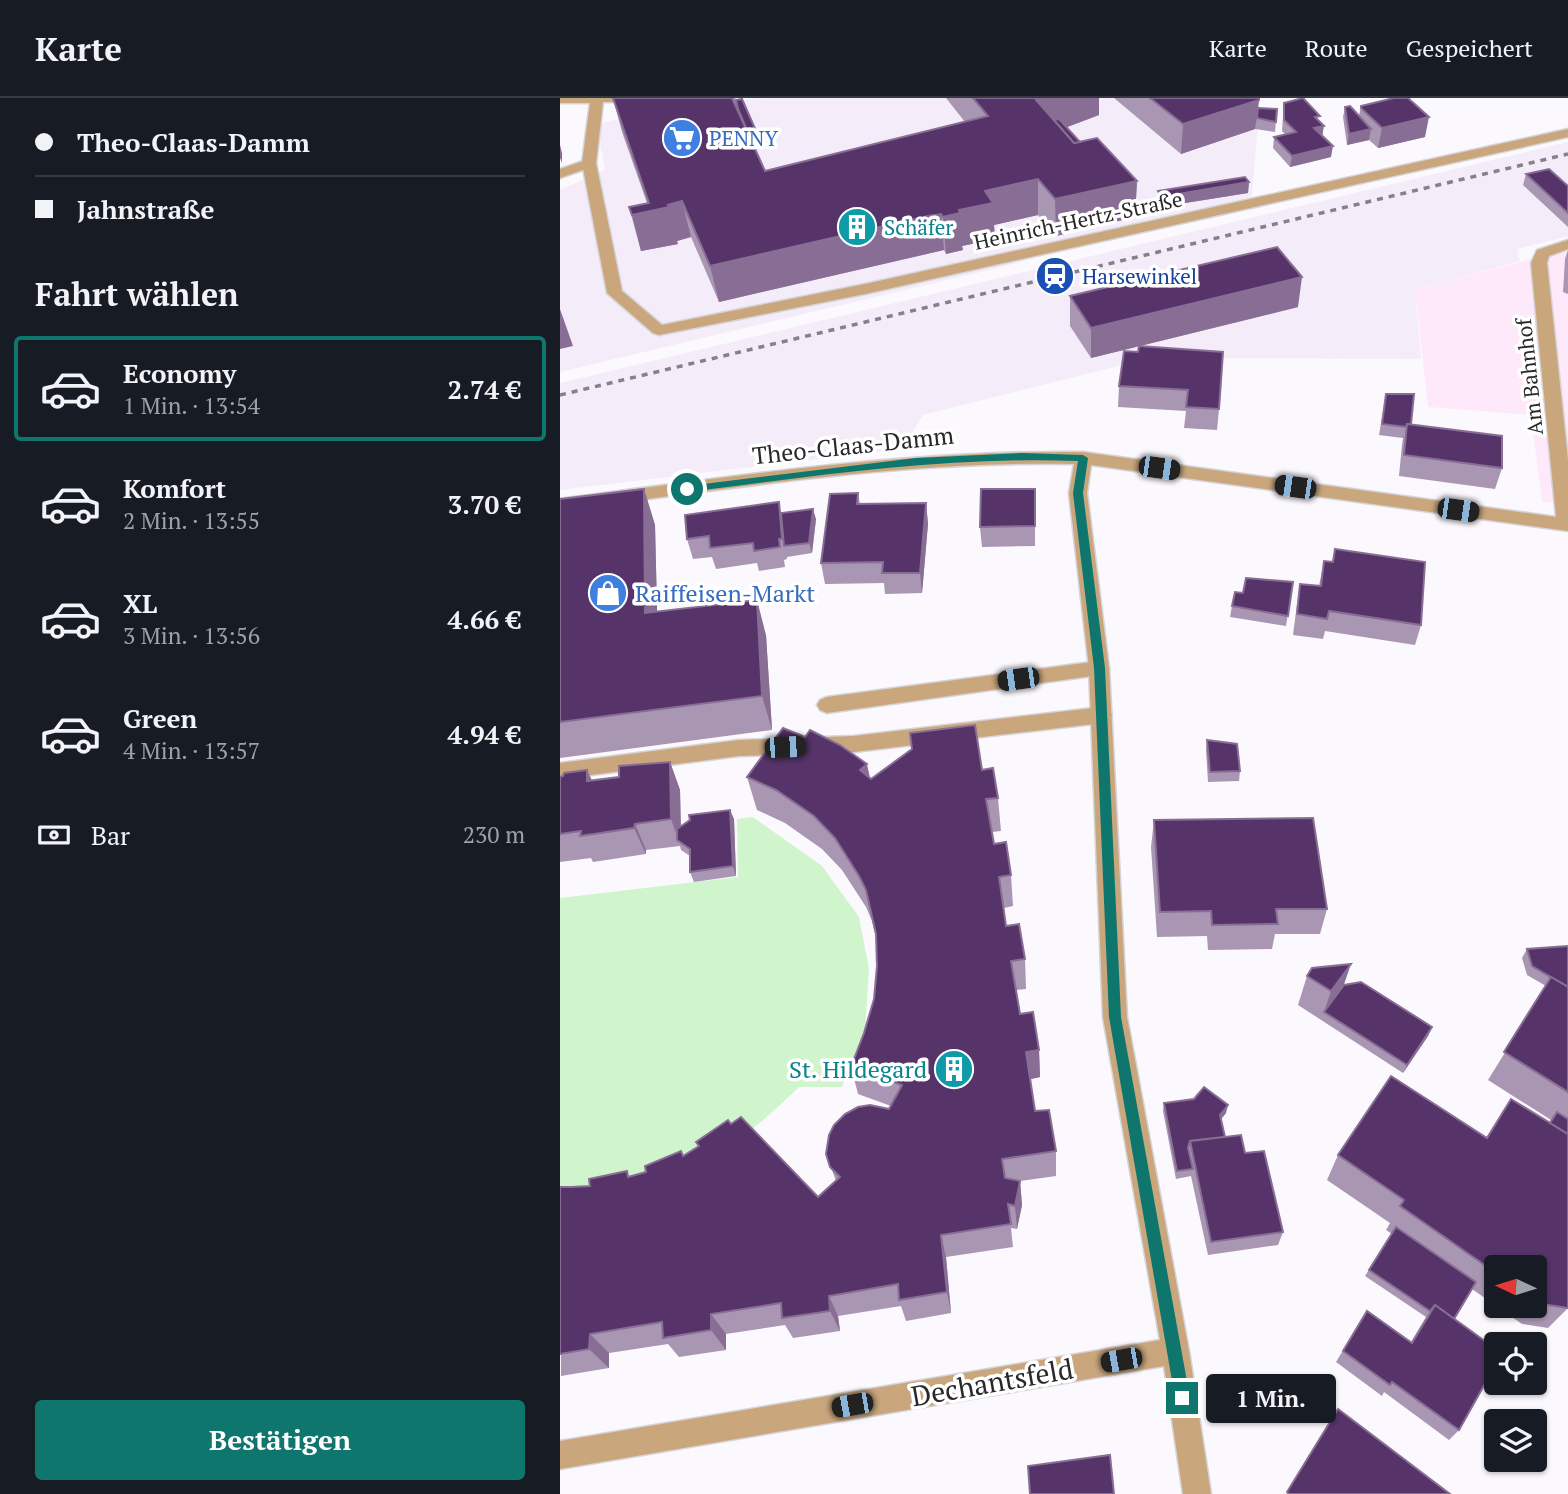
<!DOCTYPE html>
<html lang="de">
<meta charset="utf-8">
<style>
body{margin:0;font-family:"PT Serif",serif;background:#20242c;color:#f1f3f6;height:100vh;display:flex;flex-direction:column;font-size:26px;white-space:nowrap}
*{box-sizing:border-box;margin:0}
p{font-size:23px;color:#9ea1a6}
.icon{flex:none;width:38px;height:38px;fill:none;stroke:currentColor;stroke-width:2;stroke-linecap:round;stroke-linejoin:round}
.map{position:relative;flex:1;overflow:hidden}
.details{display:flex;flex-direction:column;background:#171b24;width:560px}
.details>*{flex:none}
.banner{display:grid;align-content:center;height:154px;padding:0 35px;background:#171b24}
.needle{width:46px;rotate:274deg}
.controls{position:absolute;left:924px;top:1157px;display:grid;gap:14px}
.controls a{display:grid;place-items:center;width:63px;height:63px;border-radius:7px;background:#171b24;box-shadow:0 2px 5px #0004;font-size:35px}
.end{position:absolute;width:32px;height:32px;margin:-16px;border:9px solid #0f766e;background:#fff;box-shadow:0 0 0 4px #fff}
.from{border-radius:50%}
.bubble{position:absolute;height:49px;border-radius:7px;background:#171b24;box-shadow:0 2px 5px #0004;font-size:23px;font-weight:700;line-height:49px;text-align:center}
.car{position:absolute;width:21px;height:42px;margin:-21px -10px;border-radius:9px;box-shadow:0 0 5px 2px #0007;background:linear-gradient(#222 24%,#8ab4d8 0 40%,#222 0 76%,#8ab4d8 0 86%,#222 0)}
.banner b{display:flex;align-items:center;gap:24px;height:66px;font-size:26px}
.banner b+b{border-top:2px solid #363941}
.banner i{width:18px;height:18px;background:#f1f3f6}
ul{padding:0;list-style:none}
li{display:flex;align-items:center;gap:21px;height:105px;margin:0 14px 10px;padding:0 21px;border:4px solid transparent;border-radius:7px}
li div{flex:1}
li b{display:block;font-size:26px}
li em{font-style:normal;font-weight:700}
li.current{border-color:#0f766e}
li>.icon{width:63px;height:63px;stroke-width:1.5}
h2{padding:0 35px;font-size:32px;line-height:84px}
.pay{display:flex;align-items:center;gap:18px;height:77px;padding:0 35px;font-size:26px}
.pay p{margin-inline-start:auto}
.action{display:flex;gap:14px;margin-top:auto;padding:14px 35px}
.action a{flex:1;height:80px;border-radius:7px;background:#0f766e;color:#fff;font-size:28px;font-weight:700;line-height:80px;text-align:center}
header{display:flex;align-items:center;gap:42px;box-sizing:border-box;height:98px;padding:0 35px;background:#171b24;border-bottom:2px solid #363941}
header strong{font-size:33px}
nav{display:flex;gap:38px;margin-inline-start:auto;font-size:24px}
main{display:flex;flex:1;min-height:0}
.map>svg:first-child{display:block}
</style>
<header>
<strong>Karte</strong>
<nav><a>Karte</a><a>Route</a><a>Gespeichert</a></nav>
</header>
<main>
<section class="details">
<div class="banner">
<b><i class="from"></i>Theo-Claas-Damm</b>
<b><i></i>Jahnstraße</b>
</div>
<h2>Fahrt wählen</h2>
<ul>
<li class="current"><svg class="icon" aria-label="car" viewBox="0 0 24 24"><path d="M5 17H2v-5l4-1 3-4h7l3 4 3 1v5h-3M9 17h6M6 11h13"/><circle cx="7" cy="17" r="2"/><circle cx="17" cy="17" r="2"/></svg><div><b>Economy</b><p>1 Min. · 13:54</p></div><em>2.74 €</em></li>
<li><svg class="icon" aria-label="car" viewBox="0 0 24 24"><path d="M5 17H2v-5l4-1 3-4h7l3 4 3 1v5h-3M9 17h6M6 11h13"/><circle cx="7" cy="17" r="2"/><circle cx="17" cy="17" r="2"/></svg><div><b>Komfort</b><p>2 Min. · 13:55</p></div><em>3.70 €</em></li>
<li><svg class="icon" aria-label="car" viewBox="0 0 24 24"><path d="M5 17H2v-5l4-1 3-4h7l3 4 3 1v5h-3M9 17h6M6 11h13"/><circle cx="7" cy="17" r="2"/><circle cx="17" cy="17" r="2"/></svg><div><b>XL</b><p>3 Min. · 13:56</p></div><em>4.66 €</em></li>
<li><svg class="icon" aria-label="car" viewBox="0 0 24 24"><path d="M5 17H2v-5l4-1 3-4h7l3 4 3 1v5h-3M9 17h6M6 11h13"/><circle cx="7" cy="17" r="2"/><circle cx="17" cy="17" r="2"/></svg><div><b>Green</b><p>4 Min. · 13:57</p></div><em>4.94 €</em></li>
</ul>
<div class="pay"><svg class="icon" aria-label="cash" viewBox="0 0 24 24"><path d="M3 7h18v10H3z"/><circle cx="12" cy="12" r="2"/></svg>Bar<p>230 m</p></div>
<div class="action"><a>Bestätigen</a></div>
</section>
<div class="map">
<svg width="1008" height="1396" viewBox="0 0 1008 1396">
<rect width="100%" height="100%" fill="#fcf9fe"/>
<path fill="#fde9f9" d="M1008 151V405L982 404 971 317 868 309 855 192Z"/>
<g fill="#f4edf9">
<path d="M202 0H700L692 99 442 169 0 274V92L45 72 40 46 41 26 88 11Z"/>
<path d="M1008 44V138L957 151 960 163 855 192 861 261 590 260 363 317 342 351 0 392V285Z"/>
</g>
<path fill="#d0f4cc" d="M193 719 262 768 299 819 309 871 305 933 282 989H239C179 1047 130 1086 43 1089 29 1090 14 1092 0 1089V800L178 779 177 721Z"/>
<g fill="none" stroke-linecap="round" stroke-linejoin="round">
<g stroke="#d6d4d8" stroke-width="3">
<g id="lane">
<path d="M29 61 36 65 34 68 0 80V71Z"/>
<path d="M539 563 546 565 549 570 546 575 539 577 267 615 260 612 257 607 260 602 267 599Z"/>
<path d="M542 609 549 611 552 617 549 623 542 625 294 654 179 658 0 681V665L179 642 294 638Z"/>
</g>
</g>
<g stroke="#d6d4d8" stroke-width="3">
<g id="street">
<path d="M0 0H71L64 4H43L36 65 62 193 102 227 305 186 1008 31V39L305 196 99 237 93 235 47 195 22 65 30 5H0Z"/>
<path d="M1008 142V151L989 158 987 165 1008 362V433L531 367 527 395 549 570 567 919 629 1253 651 1396H623L604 1268 0 1371V1343L600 1242 543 919 529 570 509 395 514 366C341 363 171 390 0 413V401C174 378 347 352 523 354L996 419 971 165 977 152Z"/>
</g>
</g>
<use href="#lane" fill="#c9a67c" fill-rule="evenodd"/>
<use href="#street" fill="#c9a67c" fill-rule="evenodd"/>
<path stroke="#848285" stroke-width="3.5" stroke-dasharray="6 6" stroke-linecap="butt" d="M0 297 1008 56"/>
</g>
<g fill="#a996b3" fill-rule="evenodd">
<path d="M53 0H175L199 46 193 47 205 73 405 24 386 0H539V17L507 29 520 44 577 83 575 119 496 138 478 117 434 127 435 141 402 148 403 152 386 156 384 152 371 155 159 204 131 139 117 143 118 146 81 153 69 109 87 105 62 34Z"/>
<path d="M554 0H699L698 10 717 11 715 34 695 31 621 56Z"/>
<path d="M724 5 759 24 763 38 771 59 730 69 713 50 714 39 726 37 722 33Z"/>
<path d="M801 8 865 39 818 50 809 42 787 47 783 19 785 9 799 18Z"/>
<path d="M966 76 1008 88V129L963 87Z"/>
<path d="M689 84 688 95 600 109 597 104 598 93Z"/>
<path d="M1008 152V196L1003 194 1005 161Z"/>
<path d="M510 198 738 209 531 260 510 228Z"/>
<path d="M578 254 659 311 657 332 624 330 626 313 558 309 559 288Z"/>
<path d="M826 296 851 326 942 370 935 391 839 378 842 347 843 340 819 337Z"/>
<path d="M84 391 95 427 97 514 206 537 212 632 0 660V401Z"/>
<path d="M475 391V448L422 449 420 429Z"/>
<path d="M298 395 300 406 366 405 368 426 362 495 325 496 324 485 265 486 261 465Z"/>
<path d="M219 404 221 415 256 421 252 455 227 459V461L224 462 225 469 199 473 197 465 156 471 152 459 133 461 127 441Z"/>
<path d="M775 451 861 527 855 547 765 533 763 541 733 537 737 506 740 486 759 488 764 463 772 464Z"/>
<path d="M733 484 726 528 670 519 672 508 683 495Z"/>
<path d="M647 642 680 673 679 683 648 684 646 652Z"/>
<path d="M110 664 120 692 121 729 174 721 176 778 134 784 130 774V758L121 752 120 748 86 752V756L33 764 31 760 0 764V679L32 682 59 679Z"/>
<path d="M422 672 438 700 441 733 432 734 434 746 451 777 453 808 444 810 446 828 465 861 466 891 456 892 460 916 479 952 480 979 470 981 475 1013 496 1053V1078L460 1083 462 1107 457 1131 451 1130 453 1149 386 1159 391 1215 346 1223 341 1208 278 1218 280 1233 233 1240 225 1227 166 1236V1252L119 1259 108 1246 49 1255V1270L1 1278 0 1089H11L30 1088 71 1078 86 1074 124 1058 138 1049 136 1044 171 1026 258 1099 276 1083 266 1056 329 1011 331 1008 298 996 291 969 304 935 314 901 317 868 316 840 312 823 306 809 282 772 262 751 225 725 197 712 187 679 310 681Z"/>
<path d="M594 722 767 811 760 836H715L712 851 648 852 647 838 597 839 591 749Z"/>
<path d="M1008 848V1210L988 1230 962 1226 912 1191 894 1221 899 1332 889 1342 824 1294 822 1298 776 1264 807 1213 851 1244 866 1219 805 1178 832 1136 826 1132 830 1125 767 1082 778 1057 927 1040 990 1024 991 1022 928 982 986 888 967 877 962 860 967 851ZM936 1169H975V1208H936Z"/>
<path d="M747 878 872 929 868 938 843 975 738 907Z"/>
<path d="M604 1005 666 1015 661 1021 665 1039 685 1055 723 1134 718 1147 648 1157 631 1078 616 1081 603 1013Z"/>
</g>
<g fill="#886e95">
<path d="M483 0H539V17L502 31 476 2Z"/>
<path d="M699 2 695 31 621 56 623 26Z"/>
<path d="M869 19 865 39 818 50 822 30Z"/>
<path d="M764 28 762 39 754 30Z"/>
<path d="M811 31 809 42 787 47 789 36Z"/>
<path d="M197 35 199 46 185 49 183 38Z"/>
<path d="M0 47 2 55V65L0 60Z"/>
<path d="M773 48 771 59 730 69 732 58Z"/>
<path d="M478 81V117L434 127 435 141 402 148 403 152 386 156 383 119 399 112 425 93Z"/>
<path d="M577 83 575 119 496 138 495 101Z"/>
<path d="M689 84 688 95 600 109 601 99Z"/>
<path d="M122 103 131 139 117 143 118 146 81 153 72 117Z"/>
<path d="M381 116 384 152 159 204 150 168Z"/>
<path d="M742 179 738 209 531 260V230Z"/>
<path d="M0 211 13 248 0 251Z"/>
<path d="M84 391 95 427 98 550 85 515Z"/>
<path d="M366 405 368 426 362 495 360 475Z"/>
<path d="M253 411 256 421 252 455 249 445Z"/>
<path d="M197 502 206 537 212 632 202 598Z"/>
<path d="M110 664 120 692 121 745 119 743 111 721Z"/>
<path d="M307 666 314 699 300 672Z"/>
<path d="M27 672 40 699 27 683Z"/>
<path d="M170 712 174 721 176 778 173 768Z"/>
<path d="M75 726 86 752V756L74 730Z"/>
<path d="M791 866 781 895 764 914 771 893Z"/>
<path d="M872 929 868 938 843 975 847 967Z"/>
<path d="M479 952 480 979 467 982 466 954Z"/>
<path d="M668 1007 666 1015 658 1025 660 1017Z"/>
<path d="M460 1083 462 1107 457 1131 455 1108Z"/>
<path d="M381 1137 386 1159 391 1215 387 1194Z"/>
<path d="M269 1198 278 1218 280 1233 270 1213Z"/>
<path d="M151 1216 166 1236V1252L151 1232Z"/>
<path d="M30 1236 49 1255V1270L29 1251Z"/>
</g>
<g fill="#563368" stroke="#886e95" stroke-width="2">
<path d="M53 0H172L205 73 428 18 413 0H483L476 2 514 45 537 40 577 83 495 101 478 81 425 93 433 105 399 112 400 115 383 119 381 116 368 118 150 168 122 103 108 107 109 109 72 117 69 109 89 105Z"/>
<path d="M590 0H699V2L623 26Z"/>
<path d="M743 0 760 18 755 19 764 28 754 30 773 48 732 58 714 39 736 34 724 22V5Z"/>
<path d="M834 0H848L869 19 822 30 801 10V8Z"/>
<path d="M182 1 197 35 189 37 178 11 176 2Z"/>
<path d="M790 8 811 31 789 36 785 9Z"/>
<path d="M698 10 717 11 716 24 697 20Z"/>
<path d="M499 21 520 44 514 45 494 22Z"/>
<path d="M989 71 1008 88V115L966 76Z"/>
<path d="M685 79 689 84 601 99 598 93Z"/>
<path d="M717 149 742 179 531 230 510 198Z"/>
<path d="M579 248 663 254 659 311 626 309 628 292 559 288 564 253 578 254Z"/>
<path d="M826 296H854L851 326H847L846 329 822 326Z"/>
<path d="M847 326 942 338V370L844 357Z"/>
<path d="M84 391 85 515 197 502 202 598 0 624V401Z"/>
<path d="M421 391H475V428L420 429Z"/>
<path d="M298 395 297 406 366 405 360 475H322L323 464 261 465 270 396Z"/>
<path d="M219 404 222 441H219L220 449 194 453 193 445 150 450 149 438 127 441 125 417Z"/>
<path d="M253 411 249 445 224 448 221 415Z"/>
<path d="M775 451 865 464 861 527 769 513 767 521 737 516 740 486 761 488 764 463 773 464Z"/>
<path d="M686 480 733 484 728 518 672 508 675 494 683 495Z"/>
<path d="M415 627 422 672 433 670 438 700 426 701 434 746 446 744 451 777 439 779 446 828 459 826 465 861 451 863 460 916 473 914 479 952 466 954 475 1013 489 1012 496 1053 442 1061 445 1080 460 1083 455 1108 448 1106 451 1126 381 1137 387 1194 339 1202 338 1186 269 1198 270 1213 222 1220 221 1205 151 1216V1232L103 1240 102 1224 30 1236 29 1251 0 1256V1089H11L30 1088 29 1081 67 1073 68 1079 86 1074 85 1068 121 1053 123 1058 139 1048 136 1044 168 1022 171 1026 181 1019 258 1099 280 1079 270 1069 266 1056 269 1037 274 1027 285 1016 298 1009 310 1007 329 1011 342 987 291 969 304 935 314 901 317 868 316 836 306 792 299 778 275 740 254 718 216 692 187 679 223 630 245 639 250 632 280 647 307 666 300 672 311 681 352 651 350 635Z"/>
<path d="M647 642 677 646 680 673 650 674Z"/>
<path d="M110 664 111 721 75 726 74 730 20 738 21 733 0 736V679L3 678 4 675 27 672V683L59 679V668Z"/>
<path d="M170 712 173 768 130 774V751L117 742V731L130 722 129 717Z"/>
<path d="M753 720 767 811H716L718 826 652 827 651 813 600 814 594 722Z"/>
<path d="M1008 848V889L972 868 967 851Z"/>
<path d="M791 866 771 893 747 878 752 870Z"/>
<path d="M991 879 1008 889V994L944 954Z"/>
<path d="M801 884 872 929 847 967 764 914 784 887Z"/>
<path d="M831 978 927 1040 951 1001 1008 1036V1210L982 1206 975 1201V1169H936V1175L840 1108 844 1102 778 1057Z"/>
<path d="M644 989 668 1007 660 1017 665 1039 630 1043 628 1050 633 1071 617 1073 604 1005 634 1001Z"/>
<path d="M997 1014 1008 1021V1036L990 1025Z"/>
<path d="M681 1037 685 1055 704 1053 723 1134 651 1144 630 1043Z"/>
<path d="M836 1129 916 1184 894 1221 875 1207 870 1213 809 1172Z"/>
<path d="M875 1207 936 1251V1266L899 1332 832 1284 830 1287 783 1253 807 1213 852 1245Z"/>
<path d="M778 1311 890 1396H729L727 1394Z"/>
<path d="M550 1357 554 1396H470L468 1368Z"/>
</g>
<path fill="#0f766e" d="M462 355 523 357 528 360 523 395 545 570 561 919 630 1300 627 1306 622 1308 617 1306 615 1300 549 919 534 570 513 395 518 363C387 358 257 378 127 394L122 391 127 388 356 360Z"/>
<defs>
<g id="supermarket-disc" transform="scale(2.0125)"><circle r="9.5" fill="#3f7fe0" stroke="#fff"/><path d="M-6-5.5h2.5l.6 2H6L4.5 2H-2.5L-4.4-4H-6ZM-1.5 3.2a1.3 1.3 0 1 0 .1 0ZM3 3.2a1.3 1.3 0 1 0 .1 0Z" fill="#fff"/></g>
<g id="building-disc" transform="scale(2.0125)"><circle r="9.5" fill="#0f9aa8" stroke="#fff"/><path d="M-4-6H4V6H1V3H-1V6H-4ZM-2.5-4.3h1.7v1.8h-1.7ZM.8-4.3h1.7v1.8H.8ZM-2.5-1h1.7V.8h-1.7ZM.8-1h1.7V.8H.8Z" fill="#fff"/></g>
<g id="station-disc" transform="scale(2.0125)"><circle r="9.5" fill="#1a4fb4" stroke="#fff"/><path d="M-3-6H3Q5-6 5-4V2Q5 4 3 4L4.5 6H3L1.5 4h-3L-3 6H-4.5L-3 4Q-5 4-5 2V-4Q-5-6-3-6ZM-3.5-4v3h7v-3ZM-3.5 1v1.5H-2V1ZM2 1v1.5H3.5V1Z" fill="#fff"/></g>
<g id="shop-disc" transform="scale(2.0125)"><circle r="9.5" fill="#3f7fe0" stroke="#fff"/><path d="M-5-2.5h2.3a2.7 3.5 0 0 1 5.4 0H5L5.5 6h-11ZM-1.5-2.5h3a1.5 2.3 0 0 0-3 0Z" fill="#fff"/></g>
</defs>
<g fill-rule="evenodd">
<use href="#supermarket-disc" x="122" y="40"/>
<use href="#building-disc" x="297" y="129"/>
<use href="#station-disc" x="495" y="178"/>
<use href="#shop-disc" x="48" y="495"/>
<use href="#building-disc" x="394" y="971"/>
</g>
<g text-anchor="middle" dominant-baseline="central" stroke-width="7" stroke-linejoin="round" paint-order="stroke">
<g font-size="21" fill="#366cbe" stroke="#fff" text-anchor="start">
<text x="149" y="40">PENNY</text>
</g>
<g font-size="21" fill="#2a292a" stroke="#fff">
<text transform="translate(518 122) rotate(-12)">Heinrich-Hertz-Straße</text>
<text transform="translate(969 279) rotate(-96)">Am Bahnhof</text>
</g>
<g font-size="21" fill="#0d838f" stroke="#fff" text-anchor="start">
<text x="324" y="129">Schäfer</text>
</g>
<g font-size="21" fill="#164399" stroke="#fff" text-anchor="start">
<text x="522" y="178">Harsewinkel</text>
</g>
<g font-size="24" fill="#2a292a" stroke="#fff">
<text transform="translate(293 347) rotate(-6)">Theo-Claas-Damm</text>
</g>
<g font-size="24" fill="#366cbe" stroke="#fff" text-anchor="start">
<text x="75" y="495">Raiffeisen-Markt</text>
</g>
<g font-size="24" fill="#0d838f" stroke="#fff" text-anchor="end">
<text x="367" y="971">St. Hildegard</text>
</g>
<g font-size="28" fill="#2a292a" stroke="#fff">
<text transform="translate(432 1284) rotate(-10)">Dechantsfeld</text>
</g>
</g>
</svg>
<div class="controls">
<a><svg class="needle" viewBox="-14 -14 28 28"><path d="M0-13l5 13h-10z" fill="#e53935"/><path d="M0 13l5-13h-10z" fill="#9ea1a6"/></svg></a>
<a><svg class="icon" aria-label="locate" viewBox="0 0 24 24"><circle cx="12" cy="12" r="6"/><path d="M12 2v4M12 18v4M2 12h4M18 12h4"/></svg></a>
<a><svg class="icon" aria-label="layers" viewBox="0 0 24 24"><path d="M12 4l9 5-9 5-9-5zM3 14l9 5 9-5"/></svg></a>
</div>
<i class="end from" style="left:127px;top:391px"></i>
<i class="end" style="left:622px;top:1300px"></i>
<div class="bubble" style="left:646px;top:1276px;width:130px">1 Min.</div>
<i class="car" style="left:599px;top:370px;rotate:98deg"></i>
<i class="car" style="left:735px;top:389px;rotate:278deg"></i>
<i class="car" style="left:898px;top:412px;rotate:98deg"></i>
<i class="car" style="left:458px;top:581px;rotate:262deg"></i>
<i class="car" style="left:225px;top:649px;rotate:88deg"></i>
<i class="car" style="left:561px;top:1262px;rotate:260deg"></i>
<i class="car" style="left:292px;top:1307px;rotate:260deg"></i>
</div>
</main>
